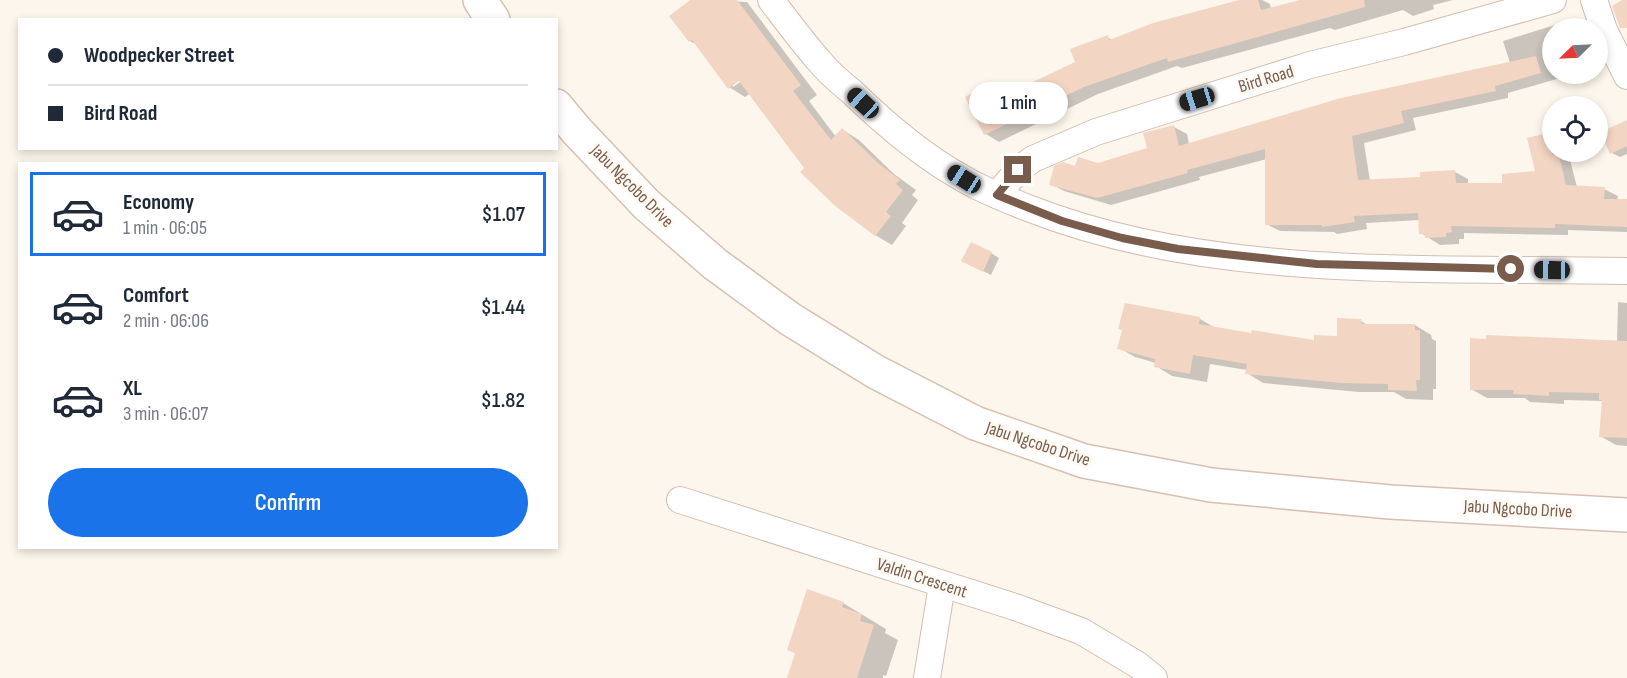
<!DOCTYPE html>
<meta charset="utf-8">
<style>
body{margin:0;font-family:"Sofia Sans Condensed",sans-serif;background:#f2f2f3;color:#1f2937;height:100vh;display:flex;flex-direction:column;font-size:22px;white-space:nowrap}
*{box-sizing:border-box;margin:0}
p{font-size:20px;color:#747a83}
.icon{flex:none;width:33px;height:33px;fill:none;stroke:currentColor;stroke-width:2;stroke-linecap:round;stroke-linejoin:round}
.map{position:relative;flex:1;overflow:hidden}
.drawer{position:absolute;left:18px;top:162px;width:540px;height:387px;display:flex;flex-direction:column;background:#fff;border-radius:0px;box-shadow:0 3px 9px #0003}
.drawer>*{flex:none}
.hud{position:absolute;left:18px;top:18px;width:540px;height:132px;border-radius:0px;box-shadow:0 3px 9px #0003;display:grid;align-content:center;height:132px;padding:0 30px;background:#fff}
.needle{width:39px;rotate:246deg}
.buttons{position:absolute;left:1542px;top:18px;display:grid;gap:12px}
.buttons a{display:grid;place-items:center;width:66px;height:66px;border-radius:50%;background:#fff;box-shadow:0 3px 9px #0003;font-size:30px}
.end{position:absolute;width:27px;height:27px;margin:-14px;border:8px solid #7a5c4d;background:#fff;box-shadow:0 0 0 3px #fff}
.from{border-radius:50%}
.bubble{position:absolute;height:42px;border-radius:21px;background:#fff;box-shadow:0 3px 9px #0003;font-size:20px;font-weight:600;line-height:42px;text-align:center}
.car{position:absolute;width:18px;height:36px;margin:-18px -9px;border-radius:8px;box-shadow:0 0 4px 2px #0007;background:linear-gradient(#222 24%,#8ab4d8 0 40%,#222 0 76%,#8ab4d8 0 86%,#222 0)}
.hud b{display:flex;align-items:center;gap:21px;height:57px;font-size:22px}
.hud b+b{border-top:2px solid #e0e1e3}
.hud i{width:15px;height:15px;background:#1f2937}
ul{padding:10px 0 0;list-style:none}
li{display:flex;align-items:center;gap:18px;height:84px;margin:0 12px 9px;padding:0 18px;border:3px solid transparent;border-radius:0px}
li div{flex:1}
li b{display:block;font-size:22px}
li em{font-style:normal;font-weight:600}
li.active{border-color:#1a73e8}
li>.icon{width:54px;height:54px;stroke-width:1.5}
.action{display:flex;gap:12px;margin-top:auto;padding:12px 30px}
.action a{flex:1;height:69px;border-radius:36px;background:#1a73e8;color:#fff;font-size:24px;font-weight:600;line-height:69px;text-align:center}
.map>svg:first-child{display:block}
</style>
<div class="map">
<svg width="1627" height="678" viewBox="0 0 1627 678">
<rect width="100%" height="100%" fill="#fdf6ec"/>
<g fill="#0003" fill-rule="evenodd">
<path d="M693 0 747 2 817 95 809 101 836 137 843 130 859 140 894 174 916 190 912 195 918 200 902 223 906 226 892 245 875 235 806 169 751 93 745 97 729 87 697 45 690 41ZM746 78 733 87V83Z"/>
<path d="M1244 0H1262L1270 4 1271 9 1306 0H1453L1433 5 1434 9 1413 16 1403 10 1335 30 1330 28 1182 68 1177 66 1098 94 999 142 986 134 993 83 1007 91 1009 95 1077 62 1107 37 1113 40Z"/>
<path d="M1565 22 1573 27 1585 23 1595 28H1552V74H1574L1508 93V98L1413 118 1416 130 1364 143 1370 181 1422 178 1455 172 1468 179V185H1504L1537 173 1529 140 1552 134V152H1568L1577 187 1604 189 1618 196 1617 201H1627V232L1568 230V235L1464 233V239H1459V244L1440 245 1421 233 1420 220 1366 223 1367 229 1337 234 1334 232 1280 231 1266 224 1267 159 1199 177 1200 180 1111 205 1064 191 1051 184 1076 168 1098 164 1149 149 1174 127 1187 134 1189 144 1510 63 1503 41Z"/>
<path d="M1598 30 1611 62 1598 66Z"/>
<path d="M1627 125V154L1620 157 1612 153Z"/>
<path d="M991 253 999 258 991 275 971 265Z"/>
<path d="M1618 302 1627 303V446L1616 445 1600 436 1603 401 1564 400V404L1530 402 1525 398H1487L1471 389 1617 342Z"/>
<path d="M1200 319 1217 329 1315 342 1338 338 1361 321 1369 326 1415 325 1431 335 1432 339 1436 341V389H1433V400L1406 399 1394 392H1359L1263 383 1247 373V370L1210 364 1207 382 1172 376 1156 366V363L1135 357 1119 348Z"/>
<path d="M843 603 886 629 885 633 898 640 886 676 883 675V678H788Z"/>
</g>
<g fill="#f3d5c3">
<path d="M690 0H737L801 85 793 91 831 140 842 128 878 163 900 180 896 184 903 190 886 212 891 216 875 236 834 205 800 172 804 168 739 81 728 89 692 40 689 42 669 16Z"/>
<path d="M1239 0H1258L1261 10 1300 0H1364L1365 7 1168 62 1167 58 1084 87 984 135 965 97 993 82 1001 97 1075 62 1070 49 1108 35 1109 40 1153 23Z"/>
<path d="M1622 0H1627V28H1620L1612 6Z"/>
<path d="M1536 56 1541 73 1495 86 1496 91 1401 111 1404 123 1352 136 1358 180 1420 177V172L1455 170 1456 183H1502V174L1535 171 1527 138 1552 132V155L1558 152 1566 185 1605 187 1604 199H1627V227L1555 224V228L1451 226 1452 232 1446 233V237L1425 238V234H1419L1418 213 1354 216 1355 222 1322 227V225H1265V149L1187 170 1188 173 1097 198 1049 185 1054 166 1063 162 1075 166 1078 157 1098 163 1147 148 1143 133 1174 125 1179 146 1341 98Z"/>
<path d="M1627 120V146L1610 154 1601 132Z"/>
<path d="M971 242 992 252 983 272 961 261Z"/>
<path d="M1125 303 1200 317 1199 324 1251 333 1252 330 1314 340V335L1337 336V318L1361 319 1362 324H1415V330H1420V380H1416L1417 391 1388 390V384L1341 383 1245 374 1247 364 1193 355 1190 374 1154 367 1155 359 1117 349 1122 330 1118 329Z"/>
<path d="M1486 335 1627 341V438L1599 437 1602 400H1599V393L1549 392V396L1513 394 1514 390H1470V338L1486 339Z"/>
<path d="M807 589 844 602 842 607 862 614 860 621 874 625 857 678H787L795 653 787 650Z"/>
</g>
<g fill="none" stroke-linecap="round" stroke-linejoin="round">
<g stroke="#d1beb0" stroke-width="28">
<g id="minor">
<path d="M771 0C787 21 803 43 821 63 830 74 841 83 852 92 886 125 922 156 964 179 984 191 1006 199 1028 208 1213 281 1432 267 1627 271"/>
<path d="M1594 0 1604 30 1627 76"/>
<path d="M997 195 1018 170 1033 159 1096 132 1310 65 1404 42 1553 0"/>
<path d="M680 500 1015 607 1081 631 1138 665 1154 678"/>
<path d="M927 678 942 585"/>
</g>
</g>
<g stroke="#d6c0b0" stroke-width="36">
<g id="secondary">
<path d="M480 0 493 20"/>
<path d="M556 106 576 130 646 204 715 264 790 319 876 372 975 423 1084 461 1211 485 1390 502 1627 515"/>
</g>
</g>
<use href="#minor" stroke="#fff" stroke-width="26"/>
<use href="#secondary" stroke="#fff" stroke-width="33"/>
</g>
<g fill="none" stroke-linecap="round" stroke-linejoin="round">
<path stroke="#7a5c4d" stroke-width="8" d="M1018 170 997 195 1062 221 1122 238 1178 249 1317 264 1511 269"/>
</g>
<g text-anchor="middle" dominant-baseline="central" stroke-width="6" stroke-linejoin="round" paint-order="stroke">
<g font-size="18" fill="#7a5c4d" stroke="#fffaf3">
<text transform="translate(1266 79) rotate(-17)">Bird Road</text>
<text transform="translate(632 186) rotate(45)">Jabu Ngcobo Drive</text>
<text transform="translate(1038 444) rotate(18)">Jabu Ngcobo Drive</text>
<text transform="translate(1518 509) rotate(3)">Jabu Ngcobo Drive</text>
<text transform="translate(922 578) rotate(18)">Valdin Crescent</text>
</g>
</g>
</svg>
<div class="buttons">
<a><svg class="needle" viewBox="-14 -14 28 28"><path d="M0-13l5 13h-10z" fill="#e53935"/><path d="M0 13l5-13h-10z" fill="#747a83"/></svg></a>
<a><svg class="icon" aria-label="locate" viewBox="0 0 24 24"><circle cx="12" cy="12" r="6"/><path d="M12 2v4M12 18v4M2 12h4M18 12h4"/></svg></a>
</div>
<i class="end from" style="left:1511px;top:269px"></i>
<i class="end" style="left:1018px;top:170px"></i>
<div class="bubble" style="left:969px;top:82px;width:99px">1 min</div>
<i class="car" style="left:1197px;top:99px;rotate:253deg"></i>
<i class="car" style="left:863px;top:103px;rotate:313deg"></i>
<i class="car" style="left:964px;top:179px;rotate:302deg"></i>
<i class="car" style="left:1552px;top:270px;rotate:271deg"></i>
<div class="hud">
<b><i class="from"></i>Woodpecker Street</b>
<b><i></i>Bird Road</b>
</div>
<section class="drawer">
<ul>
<li class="active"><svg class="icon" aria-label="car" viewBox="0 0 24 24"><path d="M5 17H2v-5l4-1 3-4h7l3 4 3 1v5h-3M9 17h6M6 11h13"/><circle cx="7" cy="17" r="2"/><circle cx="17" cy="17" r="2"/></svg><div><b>Economy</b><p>1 min · 06:05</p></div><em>$1.07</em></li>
<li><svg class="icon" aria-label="car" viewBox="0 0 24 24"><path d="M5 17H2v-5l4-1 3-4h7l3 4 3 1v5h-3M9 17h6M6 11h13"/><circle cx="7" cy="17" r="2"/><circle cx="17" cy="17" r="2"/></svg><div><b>Comfort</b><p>2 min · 06:06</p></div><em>$1.44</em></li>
<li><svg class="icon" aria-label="car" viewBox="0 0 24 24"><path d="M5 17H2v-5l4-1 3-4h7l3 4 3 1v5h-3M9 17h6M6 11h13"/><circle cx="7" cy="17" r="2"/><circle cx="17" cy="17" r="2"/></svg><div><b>XL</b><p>3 min · 06:07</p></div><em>$1.82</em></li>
</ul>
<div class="action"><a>Confirm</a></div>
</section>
</div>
